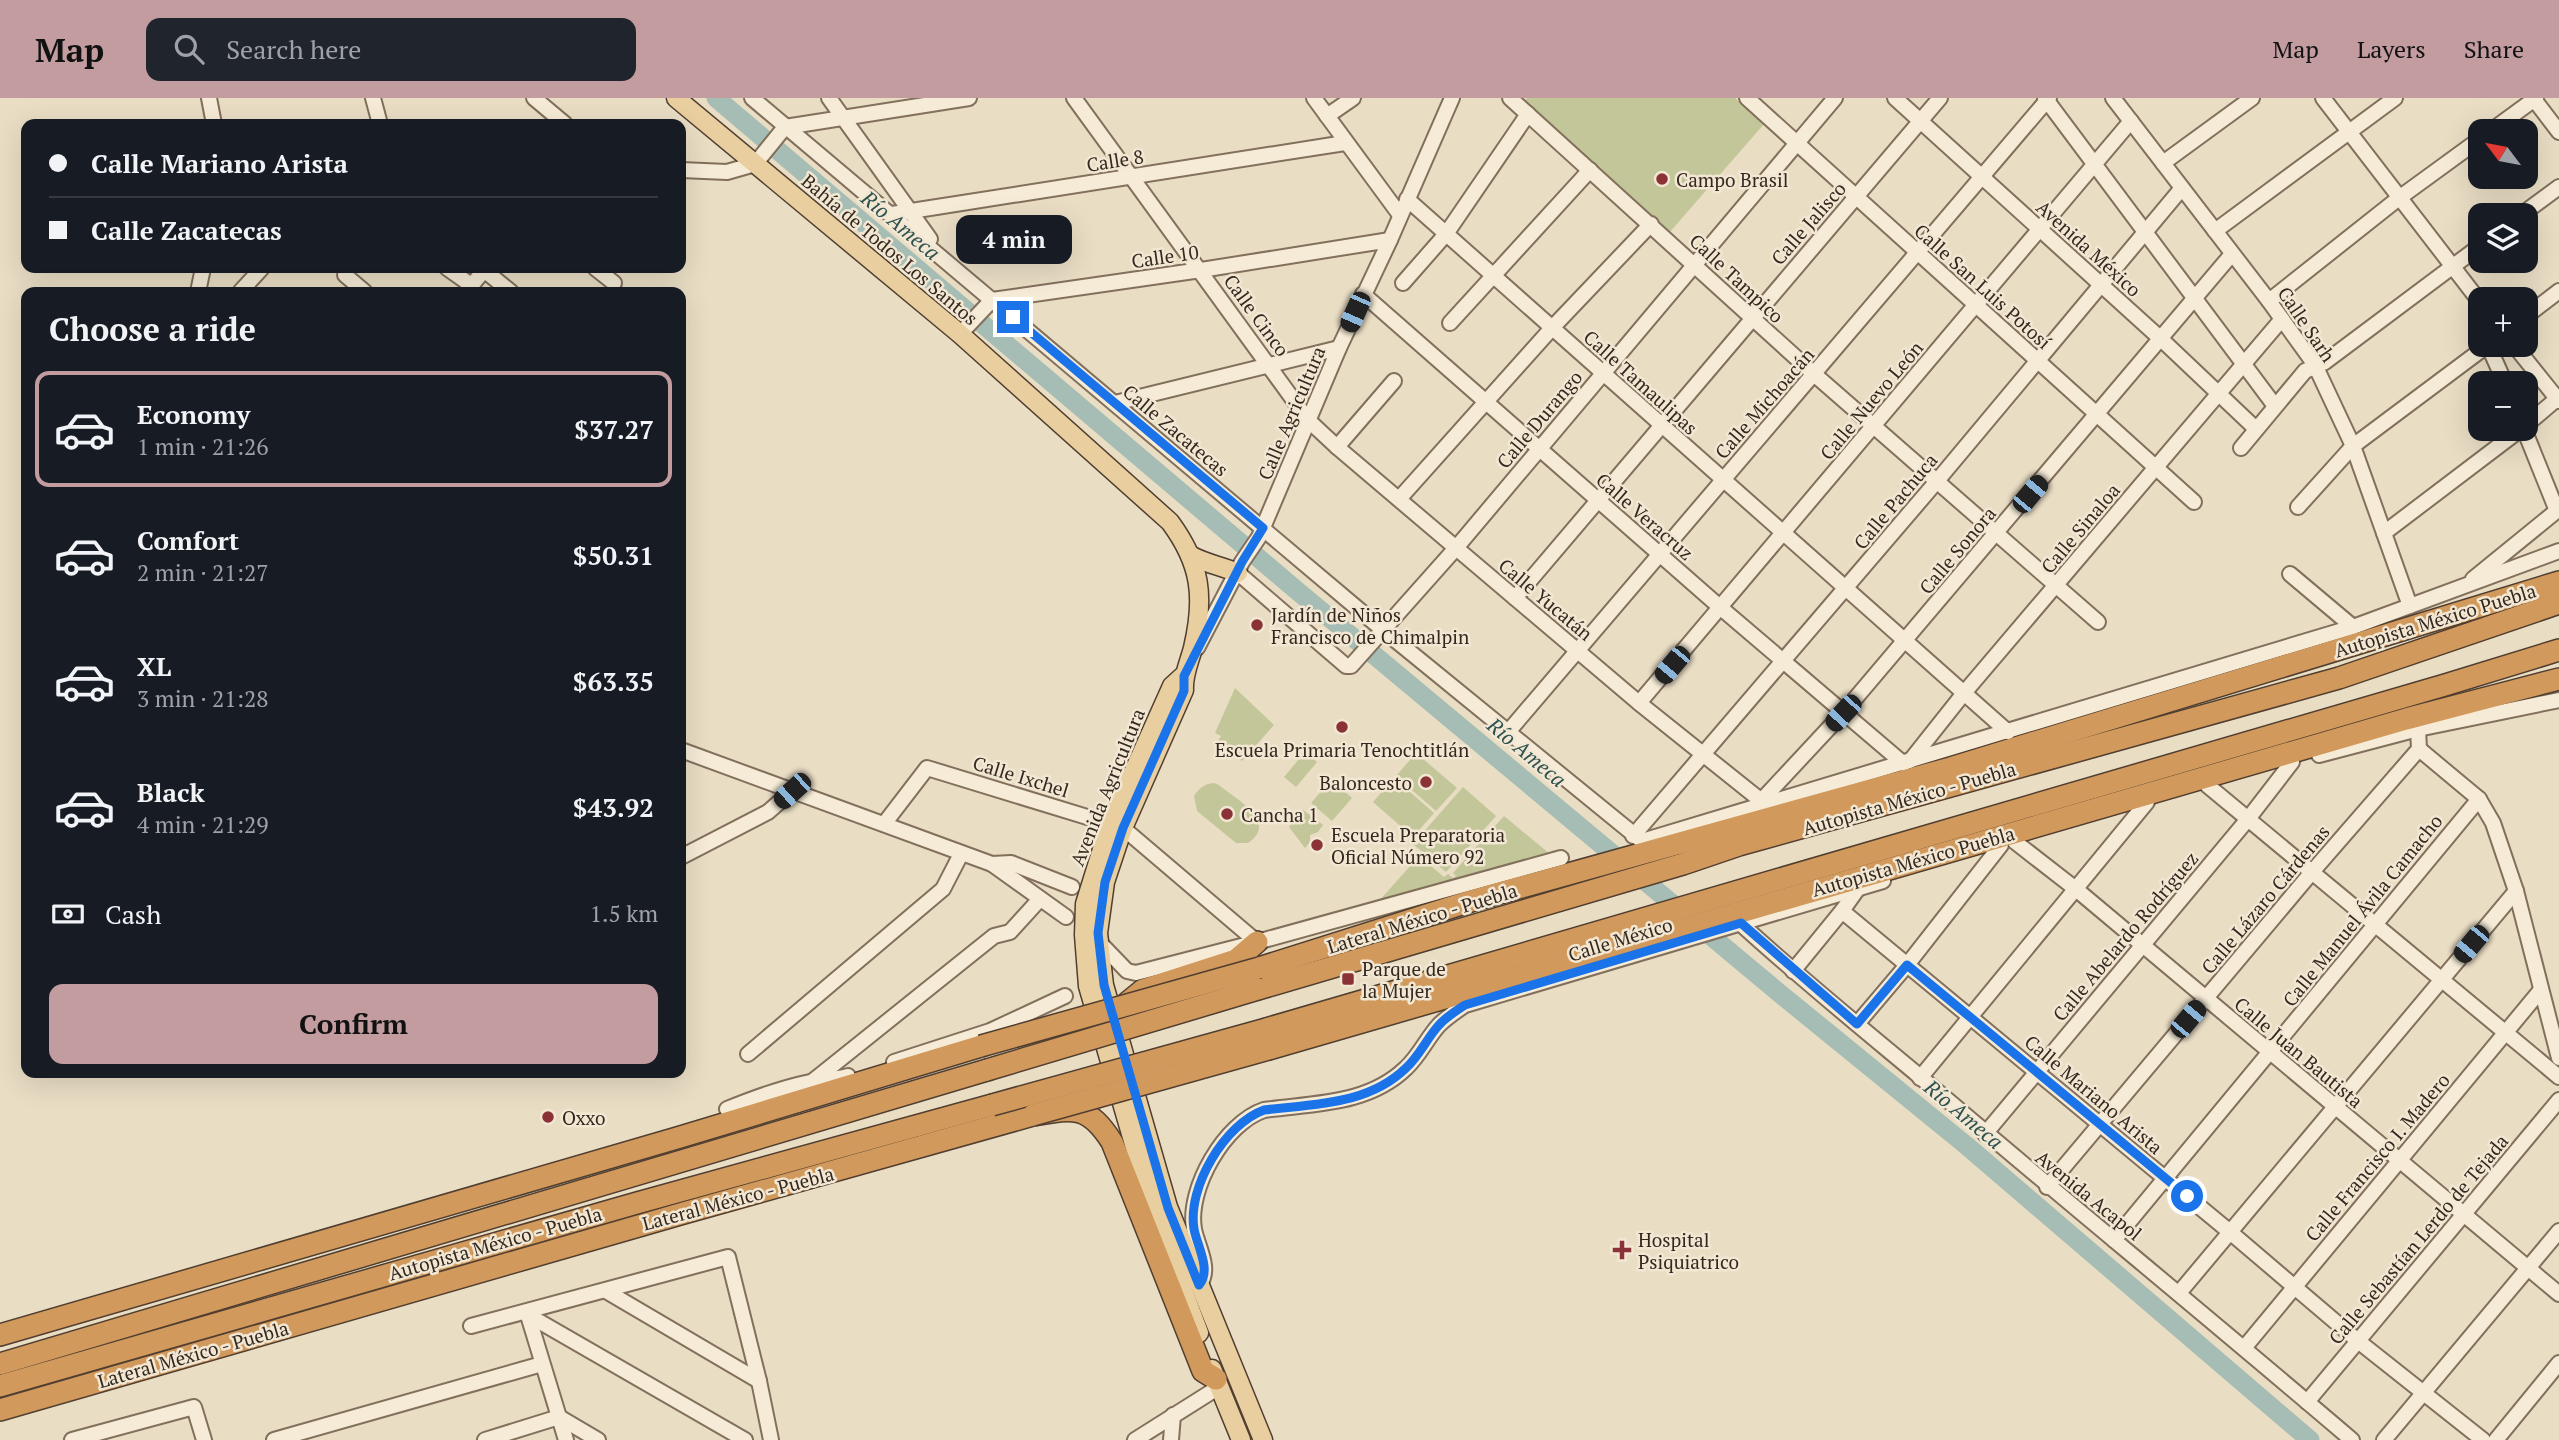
<!DOCTYPE html>
<meta charset="utf-8">
<style>
body{margin:0;font-family:"PT Serif",serif;background:#20242c;color:#f1f3f6;height:100vh;display:flex;flex-direction:column;font-size:26px;white-space:nowrap}
*{box-sizing:border-box;margin:0}
p{font-size:23px;color:#9ea1a6}
.icon{flex:none;width:38px;height:38px;fill:none;stroke:currentColor;stroke-width:2;stroke-linecap:round;stroke-linejoin:round}
.map{position:relative;flex:1;overflow:hidden}
.drawer{position:absolute;left:21px;top:189px;width:665px;height:791px;display:flex;flex-direction:column;background:#171b24;border-radius:14px;box-shadow:0 7px 28px #0002}
.drawer>*{flex:none}
.banner{position:absolute;left:21px;top:21px;width:665px;height:154px;border-radius:14px;box-shadow:0 7px 28px #0002;display:grid;align-content:center;height:154px;padding:0 28px;background:#171b24}
.needle{width:46px;rotate:302deg}
.buttons{position:absolute;left:2468px;top:21px;display:grid;gap:14px}
.buttons a{display:grid;place-items:center;width:70px;height:70px;border-radius:14px;background:#171b24;box-shadow:0 7px 28px #0002;font-size:35px}
.end{position:absolute;width:32px;height:32px;margin:-16px;border:9px solid #1a73e8;background:#fff;box-shadow:0 0 0 4px #fff}
.from{border-radius:50%}
.bubble{position:absolute;height:49px;border-radius:14px;background:#171b24;box-shadow:0 7px 28px #0002;font-size:23px;font-weight:700;line-height:49px;text-align:center}
.car{position:absolute;width:21px;height:42px;margin:-21px -10px;border-radius:9px;box-shadow:0 0 5px 2px #0007;background:linear-gradient(#222 24%,#8ab4d8 0 40%,#222 0 76%,#8ab4d8 0 86%,#222 0)}
.banner b{display:flex;align-items:center;gap:24px;height:66px;font-size:26px}
.banner b+b{border-top:2px solid #363941}
.banner i{width:18px;height:18px;background:#f1f3f6}
ul{padding:0;list-style:none}
li{display:flex;align-items:center;gap:21px;height:116px;margin:0 14px 10px;padding:0 14px;border:4px solid transparent;border-radius:14px}
li div{flex:1}
li b{display:block;font-size:26px}
li em{font-style:normal;font-weight:700}
li.selected{border-color:#c39ca0}
li>.icon{width:63px;height:63px;stroke-width:1.5}
h2{padding:0 28px;font-size:32px;line-height:84px}
.pay{display:flex;align-items:center;gap:18px;height:77px;padding:0 28px;font-size:26px}
.pay p{margin-inline-start:auto}
.action{display:flex;gap:14px;margin-top:auto;padding:14px 28px}
.action a{flex:1;height:80px;border-radius:14px;background:#c39ca0;color:#111;font-size:28px;font-weight:700;line-height:80px;text-align:center}
header{display:flex;align-items:center;gap:42px;box-sizing:border-box;height:98px;padding:0 35px;background:#c39ca0;color:#111}
header strong{font-size:33px}
nav{display:flex;gap:38px;margin-inline-start:auto;font-size:24px}
.search{width:490px;height:63px;background:#20242c;display:flex;align-items:center;gap:18px;box-sizing:border-box;padding:0 24px;border-radius:14px;color:#9ea1a6;font-size:26px}
.map>svg:first-child{display:block}
</style>
<header>
<strong>Map</strong>
<div class="search"><svg class="icon" aria-label="search" viewBox="0 0 24 24"><circle cx="10" cy="10" r="6"/><path d="M15 15l6 6"/></svg>Search here</div>
<nav><a>Map</a><a>Layers</a><a>Share</a></nav>
</header>
<div class="map">
<svg width="2559" height="1342" viewBox="0 0 2559 1342">
<rect width="100%" height="100%" fill="#e9ddc4"/>
<g fill="#c3c699">
<path d="M1527 0H1735L1764 26 1669 135 1523 5Z"/>
<path d="M1235 590 1274 627 1242 663 1217 644 1221 638 1215 635Z"/>
<path d="M1305 654 1317 664 1296 689 1284 679Z"/>
<path d="M1416 655 1457 690 1436 713 1396 678Z"/>
<path d="M1394 680 1434 715 1413 739 1373 704Z"/>
<path d="M1331 682 1352 700 1332 723 1311 705Z"/>
<path d="M1214 685 1219 687C1236 701 1279 724 1248 745H1236L1197 713 1194 698C1199 690 1204 686 1214 685Z"/>
<path d="M1463 689 1496 718 1446 774 1413 746Z"/>
<path d="M1303 712 1323 727 1318 734 1310 737V744L1305 750 1289 729Z"/>
<path d="M1504 718 1550 756 1379 803 1419 758 1444 779 1448 776 1453 780 1456 778 1453 775Z"/>
</g>
<g fill="none" stroke-linecap="round" stroke-linejoin="round">
<path stroke="#a5bdb5" stroke-width="19" d="M716 0 1295 491 1778 894 1967 1048 2310 1342"/>
<g stroke="#826f5c" stroke-width="18">
<g id="minor">
<path d="M209 0 214 26"/>
<path d="M373 0 380 26"/>
<path d="M534 0 565 26"/>
<path d="M752 0 1383 532 1642 743 2353 529 2559 453"/>
<path d="M829 0 930 141"/>
<path d="M1074 0 1308 322 1337 349 1639 605 1764 705"/>
<path d="M1314 0 1400 117"/>
<path d="M1510 0 1814 276 2098 524"/>
<path d="M1747 0 2194 404"/>
<path d="M1895 0 2161 241 2256 331"/>
<path d="M2045 0 2275 308"/>
<path d="M2113 0 2269 203 2315 267 2353 348 2410 508"/>
<path d="M2323 0 2480 204"/>
<path d="M2533 0 2559 34"/>
<path d="M1327 18 1353 0"/>
<path d="M2491 33 2536 0"/>
<path d="M2163 65 2252 0"/>
<path d="M681 72 727 74 755 66 785 29 969 0"/>
<path d="M1407 101 2008 634"/>
<path d="M892 116 1345 45"/>
<path d="M2521 117 2559 89"/>
<path d="M2215 133 2395 0"/>
<path d="M447 170 471 187"/>
<path d="M595 170 614 185"/>
<path d="M484 172 511 194"/>
<path d="M345 177 365 194"/>
<path d="M1403 185 1446 136 1528 16"/>
<path d="M198 194 203 170"/>
<path d="M240 194 262 170"/>
<path d="M466 194 486 170"/>
<path d="M1363 196 1721 510 1904 666"/>
<path d="M2269 203 2399 100 2480 41"/>
<path d="M2525 219 2559 193"/>
<path d="M1450 225 1590 72"/>
<path d="M960 236 992 202 1201 172 1390 142"/>
<path d="M2488 247 2505 285"/>
<path d="M2514 247 2559 303"/>
<path d="M1115 305 1339 250"/>
<path d="M2525 328 2559 299"/>
<path d="M2524 331 2557 413"/>
<path d="M1337 349 1394 283"/>
<path d="M2241 350 2305 273 2325 264 2480 148"/>
<path d="M1399 401 1552 230 1651 126"/>
<path d="M2298 409 2353 348 2488 247"/>
<path d="M2384 435 2521 331"/>
<path d="M1238 475 1346 568H1351L1456 450 1835 0"/>
<path d="M2290 476 2353 529"/>
<path d="M2473 481 2559 411"/>
<path d="M1515 500 1940 0"/>
<path d="M1197 550 1242 464 1259 439 1339 250 1390 142 1452 0"/>
<path d="M1639 605 2131 23"/>
<path d="M1508 634 2049 0"/>
<path d="M2419 651 2479 701 2493 725 2516 793 2559 960"/>
<path d="M681 652 992 766 1066 819"/>
<path d="M2319 657 2418 631 2559 602"/>
<path d="M1910 663 1964 595 2282 221"/>
<path d="M2207 687 2559 979"/>
<path d="M1761 703 1843 615 2232 156"/>
<path d="M884 726 927 670 1110 726 1123 730 1257 844"/>
<path d="M1633 738 1937 383 2182 90"/>
<path d="M2014 743 2077 792 2559 1196"/>
<path d="M681 759 768 714 792 693"/>
<path d="M992 766 1011 765 1072 789"/>
<path d="M1842 813 2230 1134 2358 1243 2483 1342"/>
<path d="M1741 826C1798 878 1858 927 1918 977 2062 1100 2208 1219 2352 1342"/>
<path d="M1099 844 1127 873 1136 875 1257 844 1561 760"/>
<path d="M1793 873 1842 813 1859 789"/>
<path d="M1857 926 1907 867 2001 747"/>
<path d="M748 956 943 791 961 756"/>
<path d="M894 964 990 933 1065 898"/>
<path d="M1920 980 2147 704"/>
<path d="M813 983 994 838 1010 834 1040 801"/>
<path d="M727 1011C754 1000 781 990 810 984 823 981 835 982 848 978"/>
<path d="M1985 1036 2248 721 2292 664"/>
<path d="M2047 1089 2312 774 2419 651 2418 631"/>
<path d="M2114 1142 2479 701"/>
<path d="M1199 1187C1212 1171 1197 1148 1194 1131 1187 1090 1225 1025 1264 1012 1314 1005 1368 1007 1406 970 1420 957 1427 940 1439 927 1447 919 1456 913 1465 907L1883 783"/>
<path d="M606 1193 759 1283"/>
<path d="M2179 1195 2516 793"/>
<path d="M527 1214 566 1342"/>
<path d="M528 1217 745 1342"/>
<path d="M471 1228 728 1159 759 1283 771 1342"/>
<path d="M2244 1250 2540 893"/>
<path d="M2307 1304 2559 1002"/>
<path d="M72 1342 194 1309 204 1342"/>
<path d="M274 1342 542 1266"/>
<path d="M485 1342 559 1319 598 1342"/>
<path d="M1135 1342 1219 1289"/>
<path d="M1171 1342 1173 1317"/>
<path d="M2384 1342 2559 1133"/>
<path d="M2496 1342 2559 1265"/>
</g>
</g>
<g stroke="#503e30" stroke-width="21">
<g id="major">
<path d="M676 0 960 236 1170 424C1201 466 1205 499 1193 550 1189 565 1183 577 1184 592L1123 730 1105 784 1098 835 1104 887 1168 1109 1263 1342"/>
<path d="M1190 457C1206 466 1222 468 1238 475"/>
<path d="M1183 578 1172 588 1110 726 1085 806 1084 837 1088 888 1154 1115 1199 1235"/>
<path d="M1212 1271 1241 1342"/>
</g>
</g>
<g stroke="#503e30" stroke-width="24">
<g id="highway">
<path d="M1259 870 1471 803 1950 670 2559 484"/>
<path d="M1258 891 1683 766 1739 747 2339 580 2559 505"/>
<path d="M1127 905 1143 892 1236 862 1257 844"/>
<path d="M1266 931 2445 587 2559 552"/>
<path d="M1269 951 2406 621 2559 581"/>
<path d="M0 1237 677 1040 981 948"/>
<path d="M0 1266 987 972"/>
<path d="M0 1288 637 1105 992 1007"/>
<path d="M0 1312C344 1211 688 1113 1033 1017 1073 1010 1088 1006 1112 1044L1203 1273 1216 1281"/>
</g>
</g>
<use href="#minor" stroke="#f5ebd6" stroke-width="14"/>
<use href="#major" stroke="#e9cf9f" stroke-width="18"/>
<use href="#highway" stroke="#d1995c" stroke-width="21"/>
<g stroke="#503e30" stroke-width="24" stroke-linecap="butt">
<g id="highway-bridge">
<path d="M981 948 1259 870"/>
<path d="M987 972 1258 891"/>
<path d="M992 1007 1266 931"/>
<path d="M1033 1017 1269 951"/>
</g>
</g>
<use href="#highway-bridge" stroke="#d1995c" stroke-width="21"/>
</g>
<g fill="none" stroke-linecap="round" stroke-linejoin="round">
<path stroke="#1a73e8" stroke-width="9" d="M1013 219 1263 430 1242 464 1184 578V593L1123 730 1105 784 1098 835 1104 887 1168 1110 1199 1187C1212 1172 1197 1148 1194 1131 1187 1089 1225 1026 1264 1012 1314 1006 1368 1007 1406 970 1420 957 1427 940 1439 927 1446 919 1456 913 1465 907L1741 825 1857 926 1907 867 2187 1098"/>
</g>
<g fill="#8b3236" stroke="#f2e7d3" stroke-width="2.5">
<circle cx="1662" cy="81" r="7"/>
<circle cx="1257" cy="527" r="7"/>
<circle cx="1342" cy="629" r="7"/>
<circle cx="1426" cy="684" r="7"/>
<circle cx="1227" cy="716" r="7"/>
<circle cx="1317" cy="747" r="7"/>
<rect x="1341" y="874" width="14" height="14" rx="3.5"/>
<circle cx="548" cy="1019" r="7"/>
<path d="M1618.5 1141.5h7v7h7v7h-7v7h-7v-7h-7v-7h7z"/>
</g>
<g text-anchor="middle" dominant-baseline="central" stroke-width="5" stroke-linejoin="round" paint-order="stroke">
<g font-size="19" fill="#34281f" stroke="#f2e7d3">
<text transform="translate(1115 62) rotate(-9)">Calle 8</text>
<text transform="translate(1808 125) rotate(-49)">Calle Jalisco</text>
<text transform="translate(2089 150) rotate(42)">Avenida México</text>
<text transform="translate(890 151) rotate(40)">Bahía de Todos Los Santos</text>
<text transform="translate(1165 158) rotate(-8)">Calle 10</text>
<text transform="translate(1737 180) rotate(43)">Calle Tampico</text>
<text transform="translate(1983 188) rotate(42)">Calle San Luis Potosí</text>
<text transform="translate(1257 217) rotate(54)">Calle Cinco</text>
<text transform="translate(2307 226) rotate(56)">Calle Sarh</text>
<text transform="translate(1641 284) rotate(42)">Calle Tamaulipas</text>
<text transform="translate(1871 302) rotate(-50)">Calle Nuevo León</text>
<text transform="translate(1764 305) rotate(-49)">Calle Michoacán</text>
<text transform="translate(1291 315) rotate(-67)">Calle Agricultura</text>
<text transform="translate(1539 321) rotate(-50)">Calle Durango</text>
<text transform="translate(1176 332) rotate(40)">Calle Zacatecas</text>
<text transform="translate(1895 403) rotate(-50)">Calle Pachuca</text>
<text transform="translate(1645 418) rotate(41)">Calle Veracruz</text>
<text transform="translate(2080 430) rotate(-50)">Calle Sinaloa</text>
<text transform="translate(1957 452) rotate(-50)">Calle Sonora</text>
<text transform="translate(1546 501) rotate(40)">Calle Yucatán</text>
<text transform="translate(2435 522) rotate(-17)">Autopista México Puebla</text>
<text transform="translate(1021 678) rotate(17)">Calle Ixchel</text>
<text transform="translate(1107 689) rotate(-68)">Avenida Agricultura</text>
<text transform="translate(1909 700) rotate(-16)">Autopista México - Puebla</text>
<text transform="translate(1913 763) rotate(-16)">Autopista México Puebla</text>
<text transform="translate(2265 801) rotate(-50)">Calle Lázaro Cárdenas</text>
<text transform="translate(2362 812) rotate(-51)">Calle Manuel Ávila Camacho</text>
<text transform="translate(1422 820) rotate(-17)">Lateral México - Puebla</text>
<text transform="translate(2125 838) rotate(-50)">Calle Abelardo Rodríguez</text>
<text transform="translate(1620 841) rotate(-17)">Calle México</text>
<text transform="translate(2299 954) rotate(40)">Calle Juan Bautista</text>
<text transform="translate(2094 996) rotate(40)">Calle Mariano Arista</text>
<text transform="translate(2377 1059) rotate(-50)">Calle Francisco I. Madero</text>
<text transform="translate(2089 1097) rotate(39)">Avenida Acapol</text>
<text transform="translate(738 1100) rotate(-15)">Lateral México - Puebla</text>
<text transform="translate(2418 1141) rotate(-50)">Calle Sebastían Lerdo de Tejada</text>
<text transform="translate(495 1145) rotate(-16)">Autopista México - Puebla</text>
<text transform="translate(193 1256) rotate(-16)">Lateral México - Puebla</text>
</g>
<g font-size="19" fill="#34281f" stroke="#f2e7d3" text-anchor="start">
<text x="1676" y="81">Campo Brasil</text>
<text x="1271" y="516">Jardín de Niños<tspan x="1271" dy="22">Francisco de Chimalpin</tspan></text>
<text x="1342" y="651" text-anchor="middle">Escuela Primaria Tenochtitlán</text>
<text x="1412" y="684" text-anchor="end">Baloncesto</text>
<text x="1241" y="716">Cancha 1</text>
<text x="1331" y="736">Escuela Preparatoria<tspan x="1331" dy="22">Oficial Número 92</tspan></text>
<text x="1362" y="870">Parque de<tspan x="1362" dy="22">la Mujer</tspan></text>
<text x="562" y="1019">Oxxo</text>
<text x="1638" y="1141">Hospital<tspan x="1638" dy="22">Psiquiatrico</tspan></text>
</g>
<g font-size="21" font-style="italic" fill="#2f524e" stroke="#f2e7d3">
<text transform="translate(901 127) rotate(40)">Río Ameca</text>
<text transform="translate(1527 654) rotate(40)">Río Ameca</text>
<text transform="translate(1964 1016) rotate(40)">Río Ameca</text>
</g>
</g>
</svg>
<div class="buttons">
<a><svg class="needle" viewBox="-14 -14 28 28"><path d="M0-13l5 13h-10z" fill="#e53935"/><path d="M0 13l5-13h-10z" fill="#9ea1a6"/></svg></a>
<a><svg class="icon" aria-label="layers" viewBox="0 0 24 24"><path d="M12 4l9 5-9 5-9-5zM3 14l9 5 9-5"/></svg></a>
<a>+</a>
<a>−</a>
</div>
<i class="end from" style="left:2187px;top:1098px"></i>
<i class="end" style="left:1013px;top:219px"></i>
<div class="bubble" style="left:956px;top:117px;width:116px">4 min</div>
<i class="car" style="left:1355px;top:214px;rotate:204deg"></i>
<i class="car" style="left:2030px;top:396px;rotate:40deg"></i>
<i class="car" style="left:1672px;top:567px;rotate:220deg"></i>
<i class="car" style="left:1843px;top:615px;rotate:223deg"></i>
<i class="car" style="left:792px;top:693px;rotate:228deg"></i>
<i class="car" style="left:2471px;top:846px;rotate:220deg"></i>
<i class="car" style="left:2188px;top:921px;rotate:40deg"></i>
<div class="banner">
<b><i class="from"></i>Calle Mariano Arista</b>
<b><i></i>Calle Zacatecas</b>
</div>
<section class="drawer">
<h2>Choose a ride</h2>
<ul>
<li class="selected"><svg class="icon" aria-label="car" viewBox="0 0 24 24"><path d="M5 17H2v-5l4-1 3-4h7l3 4 3 1v5h-3M9 17h6M6 11h13"/><circle cx="7" cy="17" r="2"/><circle cx="17" cy="17" r="2"/></svg><div><b>Economy</b><p>1 min · 21:26</p></div><em>$37.27</em></li>
<li><svg class="icon" aria-label="car" viewBox="0 0 24 24"><path d="M5 17H2v-5l4-1 3-4h7l3 4 3 1v5h-3M9 17h6M6 11h13"/><circle cx="7" cy="17" r="2"/><circle cx="17" cy="17" r="2"/></svg><div><b>Comfort</b><p>2 min · 21:27</p></div><em>$50.31</em></li>
<li><svg class="icon" aria-label="car" viewBox="0 0 24 24"><path d="M5 17H2v-5l4-1 3-4h7l3 4 3 1v5h-3M9 17h6M6 11h13"/><circle cx="7" cy="17" r="2"/><circle cx="17" cy="17" r="2"/></svg><div><b>XL</b><p>3 min · 21:28</p></div><em>$63.35</em></li>
<li><svg class="icon" aria-label="car" viewBox="0 0 24 24"><path d="M5 17H2v-5l4-1 3-4h7l3 4 3 1v5h-3M9 17h6M6 11h13"/><circle cx="7" cy="17" r="2"/><circle cx="17" cy="17" r="2"/></svg><div><b>Black</b><p>4 min · 21:29</p></div><em>$43.92</em></li>
</ul>
<div class="pay"><svg class="icon" aria-label="cash" viewBox="0 0 24 24"><path d="M3 7h18v10H3z"/><circle cx="12" cy="12" r="2"/></svg>Cash<p>1.5 km</p></div>
<div class="action"><a>Confirm</a></div>
</section>
</div>
